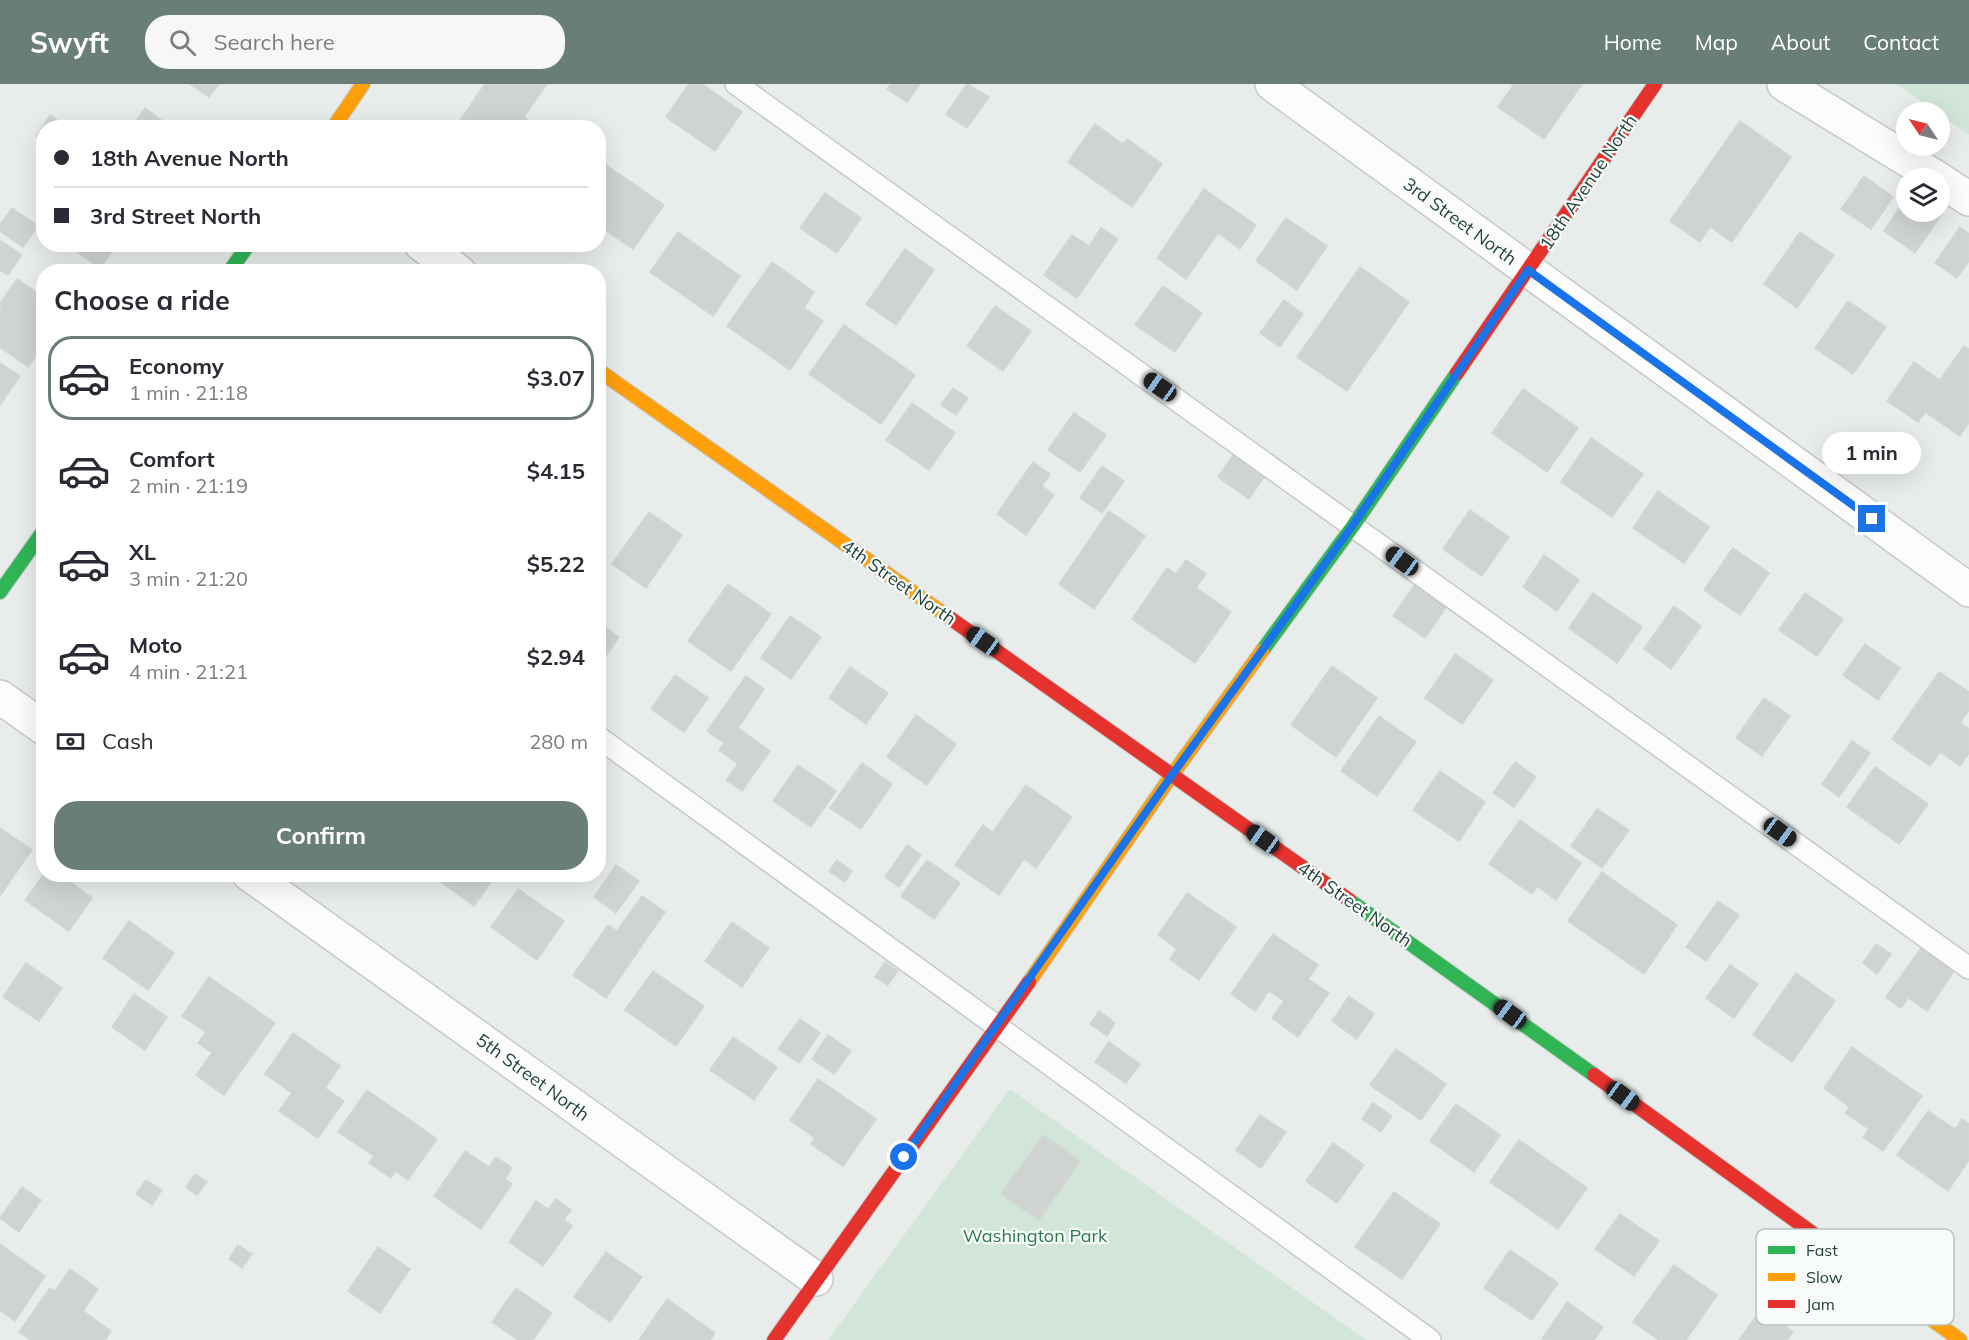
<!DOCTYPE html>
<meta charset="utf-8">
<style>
body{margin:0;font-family:Mulish,sans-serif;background:#f7f7f7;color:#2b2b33;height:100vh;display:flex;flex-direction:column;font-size:22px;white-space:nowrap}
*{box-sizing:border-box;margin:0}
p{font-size:20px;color:#7c7c81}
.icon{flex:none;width:33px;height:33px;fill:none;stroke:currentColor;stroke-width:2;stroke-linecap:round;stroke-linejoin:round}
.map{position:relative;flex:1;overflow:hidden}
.sheet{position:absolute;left:36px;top:180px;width:570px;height:618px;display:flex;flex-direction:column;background:#fff;border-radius:24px;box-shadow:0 6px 24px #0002}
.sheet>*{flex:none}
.guide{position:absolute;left:36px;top:36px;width:570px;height:132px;border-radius:24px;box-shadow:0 6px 24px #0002;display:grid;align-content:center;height:132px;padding:0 18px;background:#fff}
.needle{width:39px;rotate:305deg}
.controls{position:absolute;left:1896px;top:18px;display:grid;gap:12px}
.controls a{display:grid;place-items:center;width:54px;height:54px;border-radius:50%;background:#fff;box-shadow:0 6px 24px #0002;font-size:30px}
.end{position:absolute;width:27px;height:27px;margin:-14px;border:8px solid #1a73e8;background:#fff;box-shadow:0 0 0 3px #fff}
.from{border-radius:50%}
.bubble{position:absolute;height:42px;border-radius:21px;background:#fff;box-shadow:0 6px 24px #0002;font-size:20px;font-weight:700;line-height:42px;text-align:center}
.car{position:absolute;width:18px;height:36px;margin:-18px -9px;border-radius:8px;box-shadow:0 0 4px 2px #0007;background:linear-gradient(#222 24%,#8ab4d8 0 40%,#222 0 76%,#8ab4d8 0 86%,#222 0)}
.guide b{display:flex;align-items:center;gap:21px;height:57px;font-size:22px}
.guide b+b{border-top:2px solid #e1e1e2}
.guide i{width:15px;height:15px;background:#2b2b33}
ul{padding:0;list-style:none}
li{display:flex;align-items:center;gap:18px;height:84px;margin:0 12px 9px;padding:0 6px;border:3px solid transparent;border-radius:24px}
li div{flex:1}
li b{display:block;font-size:22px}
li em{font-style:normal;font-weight:700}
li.selected{border-color:#697e78}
li>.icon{width:54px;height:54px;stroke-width:1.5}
h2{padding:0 18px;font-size:27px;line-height:72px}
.pay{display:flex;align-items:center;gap:15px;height:66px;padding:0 18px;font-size:22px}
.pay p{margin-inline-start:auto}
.primary-button{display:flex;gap:12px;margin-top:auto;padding:12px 18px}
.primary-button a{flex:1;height:69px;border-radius:24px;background:#697e78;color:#fff;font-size:24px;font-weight:700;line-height:69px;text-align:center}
header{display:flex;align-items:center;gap:36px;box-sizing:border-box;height:84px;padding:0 30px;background:#697e78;color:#fff}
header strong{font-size:28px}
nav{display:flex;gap:33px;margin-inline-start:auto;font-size:21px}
.search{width:420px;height:54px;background:#f7f7f7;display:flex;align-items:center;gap:15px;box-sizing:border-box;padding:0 21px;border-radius:24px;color:#7c7c81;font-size:22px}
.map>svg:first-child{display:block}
</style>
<header>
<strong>Swyft</strong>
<div class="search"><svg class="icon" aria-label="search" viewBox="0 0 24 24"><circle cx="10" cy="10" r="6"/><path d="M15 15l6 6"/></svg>Search here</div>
<nav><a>Home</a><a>Map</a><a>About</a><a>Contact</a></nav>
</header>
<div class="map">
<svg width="1969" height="1256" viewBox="0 0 1969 1256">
<rect width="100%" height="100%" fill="#e8edeb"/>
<g fill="#d1e6d8">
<path d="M1896 0H1969V51Z"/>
<path d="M1010 1005 1366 1256H828Z"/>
</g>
<g fill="#cfd4d2" stroke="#d1d6d4" stroke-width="1.5">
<path d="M190 0H219L209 13Z"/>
<path d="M485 0H547L524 33 540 44H464L458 39Z"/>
<path d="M689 0H702L742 28 715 67 666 33Z"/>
<path d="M891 0H920L907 18 887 5Z"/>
<path d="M967 0 989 13 967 44 946 30Z"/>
<path d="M1514 0H1582L1544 55 1498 23Z"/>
<path d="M145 24 172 44H131Z"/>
<path d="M50 31 69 44H44V58L36 52Z"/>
<path d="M1740 37 1791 73 1732 158 1710 143 1700 158 1670 137Z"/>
<path d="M1095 40 1123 60 1127 55 1162 80 1132 123 1068 78Z"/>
<path d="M599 76 664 121 633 165 598 141Z"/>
<path d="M1864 92 1893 113 1871 145 1841 125Z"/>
<path d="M1204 105 1256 141 1240 165 1218 149 1186 195 1157 174Z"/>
<path d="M825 109 861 134 837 169 800 144Z"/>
<path d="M1906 114V128H1938L1942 130 1915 169 1884 147Z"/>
<path d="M12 124 38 142 23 163 0 147V141Z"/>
<path d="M1286 134 1327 162 1297 206 1256 177Z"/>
<path d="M1960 143 1969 150V177L1957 194 1935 179Z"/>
<path d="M1101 144 1118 155 1077 214 1044 191 1072 151 1089 162Z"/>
<path d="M678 148 740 192 713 232 650 188Z"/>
<path d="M1800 148 1834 171 1797 224 1764 200Z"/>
<path d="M0 156 22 171 8 191 0 186Z"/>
<path d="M66 160H117L100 184Z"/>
<path d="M905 165 934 186 896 241 866 220Z"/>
<path d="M772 178 814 208 804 224 823 237 790 286 727 242Z"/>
<path d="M1360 183 1409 218 1347 307 1297 273Z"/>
<path d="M17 195 44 213V261L28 283 0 263V226L2 223 0 219Z"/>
<path d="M1163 202 1202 229 1175 268 1135 241Z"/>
<path d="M1284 216 1303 230 1280 263 1260 249Z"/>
<path d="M1848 217 1886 243 1853 290 1815 264Z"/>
<path d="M995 222 1031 247 1003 287 967 262Z"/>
<path d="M844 241 915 291 881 340 809 290Z"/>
<path d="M1964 262 1969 265V338L1960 352 1925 328 1918 338 1887 317 1914 278 1940 296Z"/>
<path d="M0 279 20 292 0 321Z"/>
<path d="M953 304 968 314 956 331 941 321Z"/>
<path d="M1523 305 1578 344 1547 388 1492 349Z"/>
<path d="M912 319 955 349 929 386 886 356Z"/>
<path d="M1074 329 1106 351 1080 388 1048 366Z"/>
<path d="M1591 354 1643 390 1612 433 1561 398Z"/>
<path d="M1234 370 1265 392 1249 415 1218 393Z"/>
<path d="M1033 378 1050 390 1042 402 1054 411 1026 451 997 430Z"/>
<path d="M1102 382 1124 397 1102 429 1080 414Z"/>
<path d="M1658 407 1709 443 1684 479 1633 444Z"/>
<path d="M1470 426 1509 453 1482 492 1443 465Z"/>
<path d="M1109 427 1145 452 1094 525 1059 500Z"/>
<path d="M649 428 682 451 646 504 612 480Z"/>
<path d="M1733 464 1769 489 1740 531 1704 506Z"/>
<path d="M1544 471 1579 496 1557 527 1523 503Z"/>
<path d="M1186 476 1206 490 1196 504 1231 528 1195 579 1132 535 1167 484 1176 490Z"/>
<path d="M1416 499 1448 521 1425 554 1393 532Z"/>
<path d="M728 500 771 530 731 587 688 557Z"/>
<path d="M1593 509 1642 543 1617 579 1569 544Z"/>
<path d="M1805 509 1843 535 1817 572 1779 546Z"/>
<path d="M1674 522 1701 542 1671 585 1644 565Z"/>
<path d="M790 532 821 553 791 595 761 574Z"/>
<path d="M598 538 619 553 598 583Z"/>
<path d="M1865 560 1900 584 1878 616 1843 591Z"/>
<path d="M1455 570 1493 596 1462 640 1425 614Z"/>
<path d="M1332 582 1377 614 1336 673 1291 641Z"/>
<path d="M850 583 888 609 866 640 829 614Z"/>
<path d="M1939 588 1969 608V626L1960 639 1969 645V669L1960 682 1940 668 1930 682 1892 655Z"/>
<path d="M675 591 708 614 684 648 651 625Z"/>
<path d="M746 592 764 605 738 644 770 667 742 707 726 696 738 680 719 666 724 659 707 647Z"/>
<path d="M1764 614 1790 632 1762 672 1736 654Z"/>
<path d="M916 631 956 660 927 701 887 673Z"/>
<path d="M1379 632 1416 658 1377 712 1341 687Z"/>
<path d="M1852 657 1870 669 1839 713 1822 700Z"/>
<path d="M1515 678 1536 693 1514 723 1493 709Z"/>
<path d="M862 679 892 700 861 745 830 724Z"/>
<path d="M798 681 836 707 811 743 773 717Z"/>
<path d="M1875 683 1928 720 1899 760 1847 723Z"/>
<path d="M1440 687 1485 718 1459 757 1413 726Z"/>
<path d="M1026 701 1072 733 1036 784 1024 775 999 811 955 781 983 741 993 748Z"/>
<path d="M1597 725 1629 746 1602 784 1571 762Z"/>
<path d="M1520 736 1581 779 1556 816 1537 802 1532 810 1489 780Z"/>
<path d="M0 744 32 766 0 812Z"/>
<path d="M907 761 921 771 899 803 885 793Z"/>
<path d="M837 776 852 787 845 798 829 787Z"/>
<path d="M927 776 960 799 934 835 901 812Z"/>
<path d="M616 781 639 797 616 829 594 813Z"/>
<path d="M1602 788 1677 841 1644 890 1568 837Z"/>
<path d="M44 790H59L92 814 69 847 25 816Z"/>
<path d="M430 790H496V791L474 822Z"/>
<path d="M518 805 564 837 537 876 491 843Z"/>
<path d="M1187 809 1236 843 1199 896 1170 875 1177 865 1158 851Z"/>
<path d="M642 812 665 828 606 914 573 891 608 841 617 847Z"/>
<path d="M1718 817 1739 831 1706 877 1686 863Z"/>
<path d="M129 837 174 869 148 906 103 874Z"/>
<path d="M732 838 769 864 742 903 705 877Z"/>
<path d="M1273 850 1318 881 1308 895 1329 909 1298 953 1272 934 1284 917 1269 907 1255 927 1231 910Z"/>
<path d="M1876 860 1891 870 1877 890 1863 879Z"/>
<path d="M1921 864 1954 887 1927 927 1893 903Z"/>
<path d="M885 878 898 887 888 901 875 893Z"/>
<path d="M26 879 62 904 39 937 3 913Z"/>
<path d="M1730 881 1758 900 1734 934 1706 914Z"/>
<path d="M653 887 704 922 676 962 625 926Z"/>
<path d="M1796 889 1835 917 1792 978 1753 951Z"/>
<path d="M209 893 275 939 224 1011 196 991 212 969 198 959 206 948 182 932Z"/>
<path d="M1893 903 1908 914 1901 924 1886 913Z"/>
<path d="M134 910 167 933 145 966 112 943Z"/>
<path d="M1349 912 1374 930 1357 955 1332 937Z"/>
<path d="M1099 927 1115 939 1107 952 1090 940Z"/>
<path d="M800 935 820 949 799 979 778 965Z"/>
<path d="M293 949 340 982 325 1004 344 1017 318 1054 279 1027 292 1009 265 990Z"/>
<path d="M828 951 851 967 834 990 812 975Z"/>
<path d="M733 953 777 983 754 1016 710 986Z"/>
<path d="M1109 958 1140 980 1126 999 1095 978Z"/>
<path d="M1852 963 1922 1012 1883 1067 1863 1053 1869 1045 1845 1029 1850 1023 1824 1004Z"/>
<path d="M1396 965 1446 1000 1421 1036 1370 1001Z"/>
<path d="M818 995 876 1035 843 1082 811 1060 815 1054 790 1036Z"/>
<path d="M367 1006 437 1055 408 1096 396 1087 391 1094 369 1079 374 1072 338 1048Z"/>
<path d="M1373 1019 1392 1032 1381 1048 1362 1035Z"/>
<path d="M1456 1020 1500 1051 1474 1088 1430 1057Z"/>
<path d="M1928 1027 1955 1045 1962 1035 1969 1040V1076L1948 1107 1897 1071Z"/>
<path d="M1260 1031 1286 1048 1261 1084 1236 1066Z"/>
<path d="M1043 1051 1080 1077 1039 1136 1001 1110Z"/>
<path d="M1519 1056 1587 1104 1558 1145 1490 1098Z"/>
<path d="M1333 1059 1364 1081 1337 1119 1306 1097Z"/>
<path d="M465 1067 489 1083 496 1073 512 1084 505 1095 512 1100 481 1145 434 1112Z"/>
<path d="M195 1090 207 1098 197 1111 186 1103Z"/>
<path d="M146 1096 162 1106 152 1121 136 1110Z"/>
<path d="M22 1103 41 1116 19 1148 0 1134Z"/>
<path d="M1394 1108 1440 1140 1402 1195 1355 1163Z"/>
<path d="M556 1115 571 1126 564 1136 572 1142 543 1182 509 1158 536 1117 548 1125Z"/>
<path d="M1620 1130 1659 1157 1634 1192 1595 1165Z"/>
<path d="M0 1160 45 1192 15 1237 0 1226Z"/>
<path d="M238 1161 252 1170 242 1184 229 1175Z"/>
<path d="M378 1163 410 1185 380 1229 348 1207Z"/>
<path d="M1510 1166 1558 1199 1532 1236 1484 1204Z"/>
<path d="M606 1168 642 1193 610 1238 574 1213Z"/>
<path d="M1674 1181 1717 1211 1686 1256H1659L1633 1238Z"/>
<path d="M70 1185 98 1205 83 1227 111 1247 105 1256H31L19 1248 50 1204 55 1207Z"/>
<path d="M516 1204 552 1229 533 1256H518L492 1238Z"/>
<path d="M667 1215 715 1249 710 1256H639Z"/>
<path d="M1567 1218 1603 1243 1594 1256 1542 1255Z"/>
<path d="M1761 1225 1793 1248 1787 1256H1739Z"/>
</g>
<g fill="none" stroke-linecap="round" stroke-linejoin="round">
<g stroke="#c5cac8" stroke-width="24">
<g id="lane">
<path d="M736 0 1969 884"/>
<path d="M598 653 1430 1256"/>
</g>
</g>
<g stroke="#c5cac8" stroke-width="36">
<g id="street">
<path d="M1272 0 1969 506"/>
<path d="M1784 0 1937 94"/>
<path d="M1940 96 1969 115"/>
<path d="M421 160 459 188"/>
<path d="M0 613 44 644"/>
<path d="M249 790 816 1195"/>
</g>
</g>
<g stroke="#c3cbc8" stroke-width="16">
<g id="fast">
<path d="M229 188 249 160"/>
<path d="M0 508 44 446"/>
<path d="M1262 567 1353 442 1457 289"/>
<path d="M1349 816 1594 991"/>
</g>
</g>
<g stroke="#c3cbc8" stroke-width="16">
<g id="slow">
<path d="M333 44 363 0"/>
<path d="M598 286 947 532"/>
<path d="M1029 898 1172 691 1262 567"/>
<path d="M1851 1177 1960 1256"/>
</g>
</g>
<g stroke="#c3cbc8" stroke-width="16">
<g id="jam">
<path d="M1457 289 1655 0"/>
<path d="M947 532 1349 816"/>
<path d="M1594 991 1851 1177"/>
<path d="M774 1256 1029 898"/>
</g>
</g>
<use href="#lane" stroke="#fcfcfc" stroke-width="21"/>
<use href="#street" stroke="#fcfcfc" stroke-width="33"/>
<use href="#fast" stroke="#30b455" stroke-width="14"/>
<use href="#slow" stroke="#ff9f0a" stroke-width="14"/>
<use href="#jam" stroke="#e5322d" stroke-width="14"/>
</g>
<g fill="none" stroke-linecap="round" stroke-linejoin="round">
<path stroke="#1a73e8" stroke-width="8" d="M904 1073 1172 691 1353 441 1528 186 1872 435"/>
</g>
<g text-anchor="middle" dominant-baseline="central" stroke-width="4.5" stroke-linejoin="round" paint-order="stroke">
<g font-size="18" fill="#24423a" stroke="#f7fbf9">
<text transform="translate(1588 98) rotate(-56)">18th Avenue North</text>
<text transform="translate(1460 137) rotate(36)">3rd Street North</text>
<text transform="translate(899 498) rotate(35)">4th Street North</text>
<text transform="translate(1355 820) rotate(35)">4th Street North</text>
<text transform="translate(533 993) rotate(36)">5th Street North</text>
</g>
<g font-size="18" fill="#2d7a4b" stroke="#f7fbf9">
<text x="1035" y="1151">Washington Park</text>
</g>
</g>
<rect x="1756" y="1145" width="198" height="96" rx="9" fill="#f7fbf9" stroke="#b8c4c0" stroke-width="1.5"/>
<rect x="1768" y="1162" width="27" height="8" fill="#30b455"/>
<rect x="1768" y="1189" width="27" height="8" fill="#ff9f0a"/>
<rect x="1768" y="1216" width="27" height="8" fill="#e5322d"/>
<g font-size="16" fill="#24423a">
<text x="1806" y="1172">Fast</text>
<text x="1806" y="1199">Slow</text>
<text x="1806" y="1226">Jam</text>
</g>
</svg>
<div class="controls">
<a><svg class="needle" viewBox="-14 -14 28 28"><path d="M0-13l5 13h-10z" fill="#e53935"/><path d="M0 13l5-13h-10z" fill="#7c7c81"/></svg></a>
<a><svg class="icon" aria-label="layers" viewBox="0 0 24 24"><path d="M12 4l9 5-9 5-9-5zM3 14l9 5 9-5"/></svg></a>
</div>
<i class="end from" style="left:904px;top:1073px"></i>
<i class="end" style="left:1872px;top:435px"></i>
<div class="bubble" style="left:1822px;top:348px;width:99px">1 min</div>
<i class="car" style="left:1160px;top:303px;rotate:305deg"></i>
<i class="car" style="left:1402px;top:477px;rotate:306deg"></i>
<i class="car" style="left:983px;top:557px;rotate:305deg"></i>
<i class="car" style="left:1780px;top:748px;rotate:126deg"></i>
<i class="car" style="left:1263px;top:755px;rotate:305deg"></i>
<i class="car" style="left:1510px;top:930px;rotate:306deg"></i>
<i class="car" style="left:1623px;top:1012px;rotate:126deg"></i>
<div class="guide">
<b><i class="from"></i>18th Avenue North</b>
<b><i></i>3rd Street North</b>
</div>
<section class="sheet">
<h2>Choose a ride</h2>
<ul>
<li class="selected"><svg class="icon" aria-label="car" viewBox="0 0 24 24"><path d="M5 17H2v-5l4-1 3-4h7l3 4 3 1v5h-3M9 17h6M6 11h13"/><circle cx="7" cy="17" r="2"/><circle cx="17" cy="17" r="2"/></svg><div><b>Economy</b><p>1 min · 21:18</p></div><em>$3.07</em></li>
<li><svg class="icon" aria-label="car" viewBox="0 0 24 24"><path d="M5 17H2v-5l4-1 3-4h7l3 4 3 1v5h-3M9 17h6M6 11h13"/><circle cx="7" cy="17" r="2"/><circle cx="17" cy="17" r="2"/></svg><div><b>Comfort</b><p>2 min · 21:19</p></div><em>$4.15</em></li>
<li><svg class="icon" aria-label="car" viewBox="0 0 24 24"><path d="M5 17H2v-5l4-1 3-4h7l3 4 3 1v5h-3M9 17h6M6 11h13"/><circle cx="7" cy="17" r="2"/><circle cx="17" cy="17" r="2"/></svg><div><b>XL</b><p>3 min · 21:20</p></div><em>$5.22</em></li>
<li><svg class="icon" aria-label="car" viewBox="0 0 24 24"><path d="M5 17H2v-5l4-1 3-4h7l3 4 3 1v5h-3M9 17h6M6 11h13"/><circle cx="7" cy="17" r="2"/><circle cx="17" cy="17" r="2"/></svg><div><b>Moto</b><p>4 min · 21:21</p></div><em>$2.94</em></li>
</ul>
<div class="pay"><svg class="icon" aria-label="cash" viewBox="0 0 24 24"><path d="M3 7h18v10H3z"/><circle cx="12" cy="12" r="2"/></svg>Cash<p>280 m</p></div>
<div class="primary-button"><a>Confirm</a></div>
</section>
</div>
